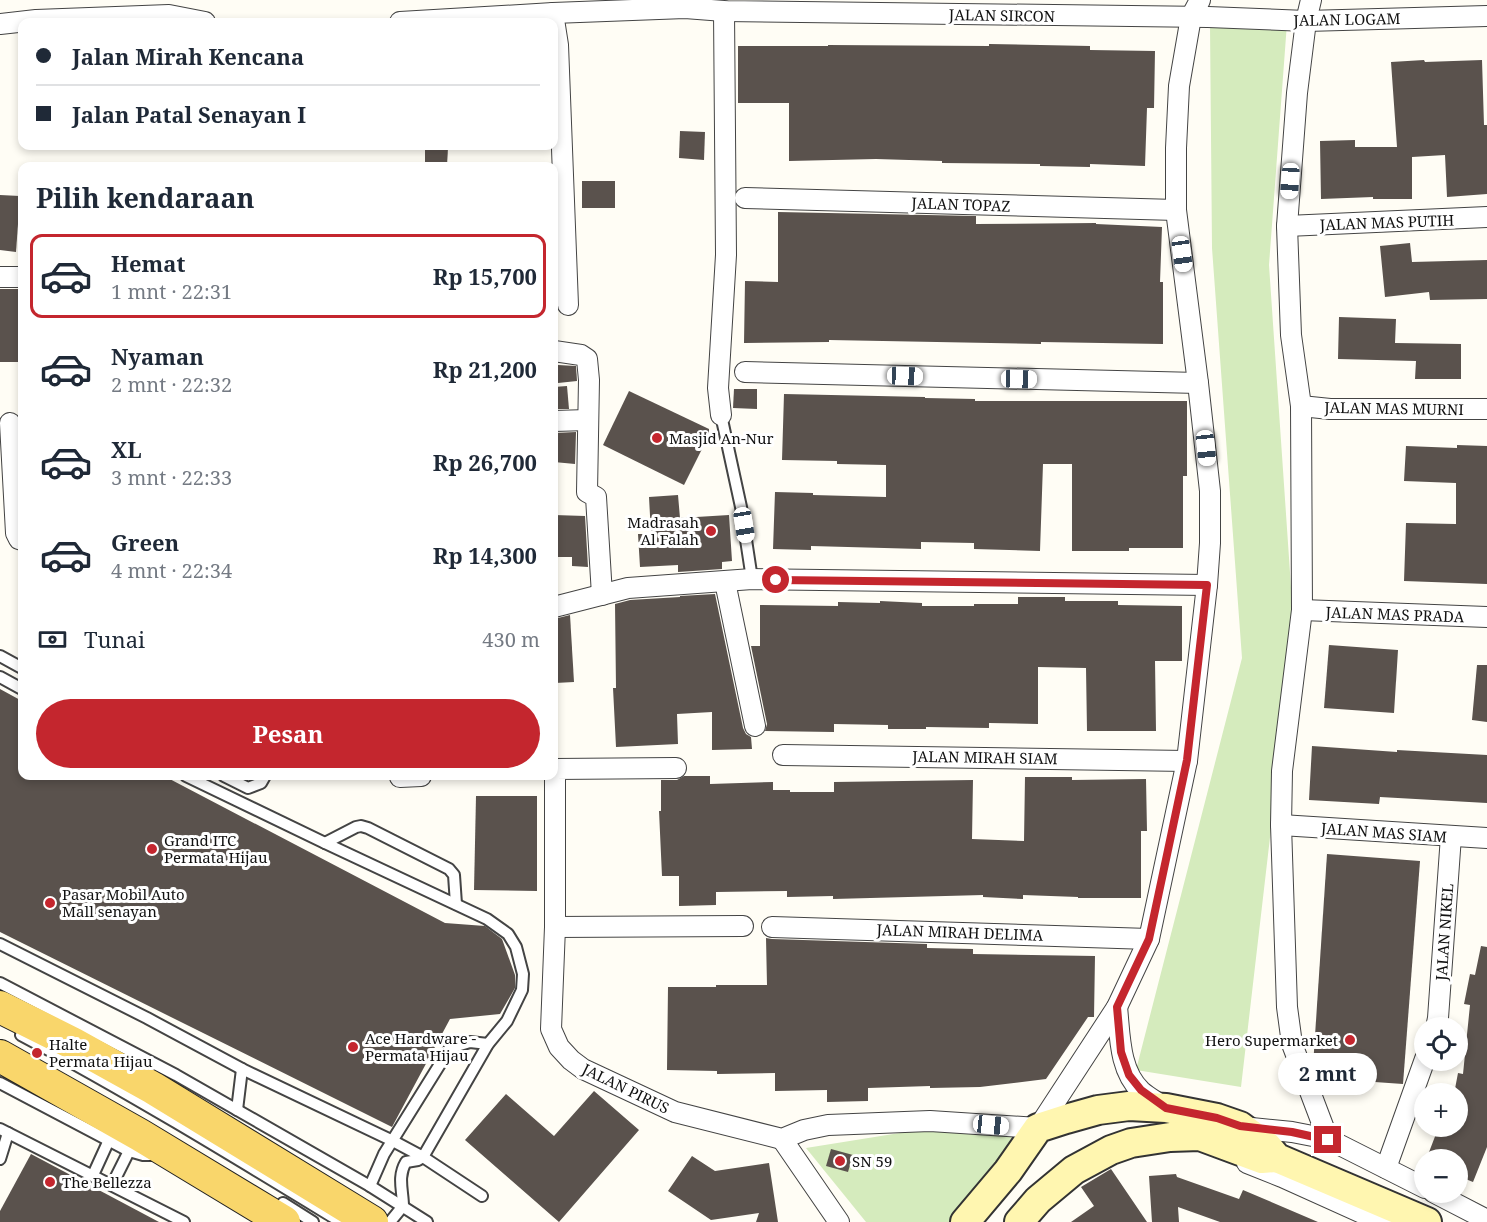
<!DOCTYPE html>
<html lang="id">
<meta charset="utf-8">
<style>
body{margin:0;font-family:"Noto Serif",serif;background:#f2f2f3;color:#1f2937;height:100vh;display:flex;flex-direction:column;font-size:22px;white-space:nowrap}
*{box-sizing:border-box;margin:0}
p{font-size:20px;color:#747a83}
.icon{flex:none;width:33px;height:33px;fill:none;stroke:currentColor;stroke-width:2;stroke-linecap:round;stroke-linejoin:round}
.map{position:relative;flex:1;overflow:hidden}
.details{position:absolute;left:18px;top:162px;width:540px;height:618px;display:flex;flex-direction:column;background:#fff;border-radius:12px;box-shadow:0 3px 9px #0003}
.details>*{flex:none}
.banner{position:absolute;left:18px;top:18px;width:540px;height:132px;border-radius:12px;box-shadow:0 3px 9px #0003;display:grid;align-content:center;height:132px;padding:0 18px;background:#fff}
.controls{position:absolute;left:1414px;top:1017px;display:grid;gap:12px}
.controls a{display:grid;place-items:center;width:54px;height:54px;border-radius:50%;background:#fff;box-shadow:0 3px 9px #0003;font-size:30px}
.end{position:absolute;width:27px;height:27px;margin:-14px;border:8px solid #c4262e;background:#fff;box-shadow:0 0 0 3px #fff}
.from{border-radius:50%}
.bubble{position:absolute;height:42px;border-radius:21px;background:#fff;box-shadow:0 3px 9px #0003;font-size:20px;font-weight:700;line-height:42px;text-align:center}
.car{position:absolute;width:18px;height:36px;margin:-18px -9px;border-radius:8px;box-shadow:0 0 4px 2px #0007;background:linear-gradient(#fff 24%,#345 0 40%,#fff 0 76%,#345 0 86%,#fff 0)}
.banner b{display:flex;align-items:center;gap:21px;height:57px;font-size:22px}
.banner b+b{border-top:2px solid #e0e1e3}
.banner i{width:15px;height:15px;background:#1f2937}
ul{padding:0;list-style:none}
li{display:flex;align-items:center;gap:18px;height:84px;margin:0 12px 9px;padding:0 6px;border:3px solid transparent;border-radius:12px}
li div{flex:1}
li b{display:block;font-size:22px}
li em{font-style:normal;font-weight:700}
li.on{border-color:#c4262e}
li>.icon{width:54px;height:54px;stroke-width:1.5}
h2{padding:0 18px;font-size:27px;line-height:72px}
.pay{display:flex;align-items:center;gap:15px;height:66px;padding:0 18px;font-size:22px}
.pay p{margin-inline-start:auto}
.primary-button{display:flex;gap:12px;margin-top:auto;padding:12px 18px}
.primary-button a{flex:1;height:69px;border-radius:36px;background:#c4262e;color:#fff;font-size:24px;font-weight:700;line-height:69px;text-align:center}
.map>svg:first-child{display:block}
</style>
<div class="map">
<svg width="1487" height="1222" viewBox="0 0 1487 1222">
<rect width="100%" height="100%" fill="#fffdf5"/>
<g fill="#d5ebbd">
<path d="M1287 23 1269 265 1294 631 1241 1087 1136 1070 1242 658 1212 248 1210 25Z"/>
<path d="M937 1127 1028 1139 956 1222H866L806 1148Z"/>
</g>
<g fill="#5a524d">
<path d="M989 44 1090 46V50L1155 51 1154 108H1147L1145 166 1090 164V167L1040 166V164L942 163V161L876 159 789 161V103H738V46H828V45L989 46Z"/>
<path d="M1424 60 1425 62 1482 60 1484 125H1487V194L1447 197 1445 155 1412 157V199H1373V197L1321 199 1320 141 1355 140V147H1397L1391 62Z"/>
<path d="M680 131 705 132 704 160 679 158Z"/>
<path d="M425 148H448L447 166H425Z"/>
<rect x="582" y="181" width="33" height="27"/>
<path d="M0 195 20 196 16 252 0 250Z"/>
<path d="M778 212 976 216V224L1096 223V224L1162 227 1160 282H1163V344L1041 342V344L829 340V342L744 343 745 281 778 282Z"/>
<path d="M1410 243 1412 262 1487 260V299L1430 300 1429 292 1385 297 1380 246Z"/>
<rect x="0" y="289" width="22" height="73"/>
<path d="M1339 317 1396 319 1395 343 1461 344V379H1415L1416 361 1338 359Z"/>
<path d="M558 365 576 366 577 381 558 383Z"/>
<path d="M567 386 569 409H554V387Z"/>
<path d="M734 389H757V409L733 408Z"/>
<path d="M629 391 709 429V435L684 485 603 445Z"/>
<path d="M784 394 925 397V398L975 399V401H1187V476H1183V548H1129V551H1072V464H1043L1040 551 974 549V543L921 542V549L811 546V550L773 549 775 492 813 493V495L886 497V465L837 464V461L782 460Z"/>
<path d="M576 432 575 464 554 462V433Z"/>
<path d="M1457 445 1487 446V584L1404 581 1406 523 1456 524V483L1404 481 1406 446 1457 448Z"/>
<path d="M678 495 680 518 729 515 732 561 722 562V569L678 572V565L640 567 638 534H651L649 497Z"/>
<path d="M554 515 585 516 588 567 572 566V557H554Z"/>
<path d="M715 594 743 728 746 734 751 737 752 749 712 750V712L677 714 678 744 616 747 613 688H616L615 604 630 600 680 597V596Z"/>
<path d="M1018 597H1065V601H1118V605L1182 606V661H1155L1156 731H1087L1086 668 1038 667V724L989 723V728L926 727V729H888V725L834 724V732L765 731 767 724 751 646H760V605L838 606V602L880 603V601L922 603V606H974V604H1018Z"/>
<path d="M570 615 574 682 555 683 554 619Z"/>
<path d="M1329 645 1398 650 1394 713 1324 708Z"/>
<path d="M1477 665H1487V722L1472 720Z"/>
<path d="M0 689 22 701V776H164L445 923 485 926 502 939 515 975V988L500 1014 450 1019 392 1127 0 932Z"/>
<path d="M1312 746 1397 752V750L1487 755V803L1380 797 1379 804 1309 800Z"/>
<path d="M684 776H710V784L773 782V790H790V792H834V782L973 780 972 839 1024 841 1025 777H1072V780L1146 779 1147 831H1141V898H1078V897L1023 895V899L983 897V895L833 899V896L787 897V891L716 892V905L679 906V876H662L659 811H661V780H677Z"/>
<path d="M476 796H537V891L474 890Z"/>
<path d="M1327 854 1420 861 1403 1084 1318 1078 1313 1066Z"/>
<path d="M766 938 772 939 927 944V948L973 949V954L1095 956 1094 1017H1088L1046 1079 980 1087 930 1088V1086L868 1088V1101L827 1102V1090L775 1091V1073L717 1074V1071L667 1070 668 987H716V985H767Z"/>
<path d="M1481 946 1487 947V1147L1473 1182 1458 1176V1160H1426L1439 1126H1458V1094H1454L1458 1073 1463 1074 1470 1005 1464 1004 1470 974 1475 975Z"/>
<path d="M594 1091 639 1130 559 1222 465 1140 506 1094 554 1136Z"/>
<path d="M831 1149 853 1155 848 1172 826 1166Z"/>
<path d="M31 1154 159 1222H0V1211Z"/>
<path d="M692 1156 715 1171 769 1163 778 1222H756L759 1213 711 1220 668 1191Z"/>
<path d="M1111 1169 1147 1222H1071L1094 1206 1081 1187Z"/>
<path d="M1176 1174 1177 1177 1239 1199 1243 1190 1318 1222H1220L1178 1207 1179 1222H1152L1149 1176Z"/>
</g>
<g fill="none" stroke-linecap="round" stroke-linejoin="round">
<g stroke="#444" stroke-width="14">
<g id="service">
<path d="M721 415 741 507 752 579"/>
<path d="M0 656 22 668"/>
<path d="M0 677 22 689"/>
<path d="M186 776 325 843 487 919 508 934 516 947 523 974 522 990 507 1021 488 1044 423 1157 418 1160 406 1162C397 1177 403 1191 403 1206L390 1222"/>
<path d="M224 776 248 788 261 783 265 776"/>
<path d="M325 843 356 827 361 826 368 828 449 869 454 875 456 904"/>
<path d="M0 944 147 1018 242 1069 393 1141 423 1157 482 1196"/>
<path d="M0 983 176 1075 370 1186 427 1222"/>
<path d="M21 1035C130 1093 236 1158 341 1222"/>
<path d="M0 1083 129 1151 143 1155H156"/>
<path d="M237 1110 242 1069"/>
<path d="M0 1129 184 1222"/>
<path d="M0 1159 8 1133"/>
<path d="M93 1175 109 1140"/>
<path d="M112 1185 129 1151"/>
<path d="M370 1186 384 1154 450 1048 470 1042 488 1044"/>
<path d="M283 1203 313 1222"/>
</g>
</g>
<g stroke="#444" stroke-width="22">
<g id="minor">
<path d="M1311 0 1306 21 1297 93 1287 226 1291 335 1301 406 1302 610 1282 771 1281 825 1287 1007 1292 1044 1328 1139"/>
<path d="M553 13 558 45 568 305"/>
<path d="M400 22 553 13 685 8 724 11 1208 17 1306 21 1487 16"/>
<path d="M0 24 36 20 169 15 205 22"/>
<path d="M745 198 1176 210"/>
<path d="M1287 226 1487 217"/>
<path d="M0 277H22"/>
<path d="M554 351 581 355 587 359 589 380 587 492 596 497 602 595"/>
<path d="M745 372 1198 383"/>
<path d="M1301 406 1330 409H1487"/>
<path d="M721 415 718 388 726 255 724 11"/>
<path d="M554 421 588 420"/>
<path d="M10 423 16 533 19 539 22 540"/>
<path d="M725 582 755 726"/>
<path d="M554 607 628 588 752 579 1207 585"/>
<path d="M1302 610 1487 617"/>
<path d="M783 755 1187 761"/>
<path d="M676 768 555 769V927L551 1029 559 1047 571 1060 583 1069 675 1112 782 1139 804 1130 828 1125 930 1121 1038 1128 1117 1007 1149 939 1187 761 1207 585 1210 543V491L1198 383 1176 210V148L1179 86 1191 17 1200 0"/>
<path d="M400 777 421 776"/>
<path d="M1281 825 1487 838"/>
<path d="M555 927 743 926"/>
<path d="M772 927 1149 939"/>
<path d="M1117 1007C1120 1035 1119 1070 1141 1091 1148 1097 1157 1102 1164 1107"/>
<path d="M1436 1028 1438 1018 1451 836"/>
<path d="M1242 1127 1292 1132 1328 1139 1425 1188"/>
<path d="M782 1139 839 1222"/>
<path d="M1247 1163 1282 1177 1382 1222"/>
<path d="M1386 1168 1425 1059"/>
<path d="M1433 1192 1487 1220"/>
</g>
</g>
<g stroke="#333" stroke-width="32">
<g id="secondary">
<path d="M965 1222 1008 1171 1038 1128 1066 1119 1098 1110 1129 1106 1166 1108 1217 1118 1240 1126 1267 1146 1277 1158 1427 1222"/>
<path d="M1019 1222 1038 1200 1074 1170 1111 1150 1131 1143 1170 1137 1200 1136 1262 1159 1277 1158"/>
</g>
</g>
<g stroke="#222" stroke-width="34">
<g id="primary">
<path d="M0 1007 72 1043 153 1088 372 1222"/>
<path d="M0 1056 140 1135 284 1222"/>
</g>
</g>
<use href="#service" stroke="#fff" stroke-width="10"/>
<use href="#minor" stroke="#fff" stroke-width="20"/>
<use href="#secondary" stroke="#fff6b0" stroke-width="28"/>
<use href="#primary" stroke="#f9d66b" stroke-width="32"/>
</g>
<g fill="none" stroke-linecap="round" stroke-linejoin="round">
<path stroke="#c4262e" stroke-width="8" d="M776 580 1207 585 1187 760 1168 850 1149 939 1117 1007 1121 1052 1129 1075 1141 1090 1166 1108 1217 1118 1240 1126 1292 1132 1328 1140"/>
</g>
<g fill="#c4262e" stroke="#fff" stroke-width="2">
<circle cx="657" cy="438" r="6"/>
<circle cx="711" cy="531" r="6"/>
<circle cx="152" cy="849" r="6"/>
<circle cx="50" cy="903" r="6"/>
<circle cx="1350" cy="1040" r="6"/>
<circle cx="353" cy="1047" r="6"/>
<circle cx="37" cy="1053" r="6"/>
<circle cx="840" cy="1161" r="6"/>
<circle cx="50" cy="1182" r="6"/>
</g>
<g text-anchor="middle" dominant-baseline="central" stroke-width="6" stroke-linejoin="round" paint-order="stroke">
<g font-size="15" fill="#111" stroke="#fff">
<text transform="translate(1002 15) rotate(1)">JALAN SIRCON</text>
<text transform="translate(1347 19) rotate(-1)">JALAN LOGAM</text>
<text transform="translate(961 204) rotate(2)">JALAN TOPAZ</text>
<text transform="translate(1387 222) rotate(-2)">JALAN MAS PUTIH</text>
<text transform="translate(1394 408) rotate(1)">JALAN MAS MURNI</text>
<text transform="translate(1395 614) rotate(2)">JALAN MAS PRADA</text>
<text transform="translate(985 757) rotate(1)">JALAN MIRAH SIAM</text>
<text transform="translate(1384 832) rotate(4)">JALAN MAS SIAM</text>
<text transform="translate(960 932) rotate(2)">JALAN MIRAH DELIMA</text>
<text transform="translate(1444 932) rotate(-86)">JALAN NIKEL</text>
<text transform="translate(626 1088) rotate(26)">JALAN PIRUS</text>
</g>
<g font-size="15" fill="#111" stroke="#fff" text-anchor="start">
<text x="669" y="438">Masjid An-Nur</text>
<text x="699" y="522" text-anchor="end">Madrasah<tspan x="699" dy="17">Al Falah</tspan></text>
<text x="164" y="840">Grand ITC<tspan x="164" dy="17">Permata Hijau</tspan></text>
<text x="62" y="894">Pasar Mobil Auto<tspan x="62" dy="17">Mall senayan</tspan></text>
<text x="365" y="1038">Ace Hardware -<tspan x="365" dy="17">Permata Hijau</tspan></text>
<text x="1338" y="1040" text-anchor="end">Hero Supermarket</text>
<text x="49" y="1044">Halte<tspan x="49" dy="17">Permata Hijau</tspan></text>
<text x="852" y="1161">SN 59</text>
<text x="62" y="1182">The Bellezza</text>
</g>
</g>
</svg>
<div class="controls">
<a><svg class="icon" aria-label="locate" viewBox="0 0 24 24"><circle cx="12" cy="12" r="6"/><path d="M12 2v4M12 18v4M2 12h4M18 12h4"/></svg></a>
<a>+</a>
<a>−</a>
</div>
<i class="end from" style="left:776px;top:580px"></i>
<i class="end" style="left:1328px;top:1140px"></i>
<div class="bubble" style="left:1278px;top:1053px;width:99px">2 mnt</div>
<i class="car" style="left:1290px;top:181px;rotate:184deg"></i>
<i class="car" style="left:1182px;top:254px;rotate:172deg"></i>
<i class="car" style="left:905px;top:376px;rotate:92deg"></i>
<i class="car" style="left:1019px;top:379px;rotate:91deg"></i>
<i class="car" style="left:1206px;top:448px;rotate:174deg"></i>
<i class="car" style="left:744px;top:525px;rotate:171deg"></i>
<i class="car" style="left:991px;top:1125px;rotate:96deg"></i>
<div class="banner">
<b><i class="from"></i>Jalan Mirah Kencana</b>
<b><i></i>Jalan Patal Senayan I</b>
</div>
<section class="details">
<h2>Pilih kendaraan</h2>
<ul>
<li class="on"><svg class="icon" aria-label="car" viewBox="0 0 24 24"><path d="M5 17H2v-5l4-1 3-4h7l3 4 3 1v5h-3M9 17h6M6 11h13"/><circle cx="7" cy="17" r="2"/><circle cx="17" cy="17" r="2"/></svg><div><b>Hemat</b><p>1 mnt · 22:31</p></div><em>Rp 15,700</em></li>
<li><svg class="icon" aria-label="car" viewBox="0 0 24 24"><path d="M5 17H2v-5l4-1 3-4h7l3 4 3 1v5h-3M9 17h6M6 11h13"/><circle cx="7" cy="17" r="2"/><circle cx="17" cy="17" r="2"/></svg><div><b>Nyaman</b><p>2 mnt · 22:32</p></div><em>Rp 21,200</em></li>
<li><svg class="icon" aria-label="car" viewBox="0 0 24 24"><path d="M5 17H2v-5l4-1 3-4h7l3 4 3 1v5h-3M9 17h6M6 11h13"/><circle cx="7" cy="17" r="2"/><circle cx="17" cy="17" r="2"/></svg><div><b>XL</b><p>3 mnt · 22:33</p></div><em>Rp 26,700</em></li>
<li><svg class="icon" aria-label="car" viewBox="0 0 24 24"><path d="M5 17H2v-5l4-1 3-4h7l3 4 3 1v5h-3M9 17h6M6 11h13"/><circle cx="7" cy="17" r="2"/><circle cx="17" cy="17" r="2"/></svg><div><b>Green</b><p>4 mnt · 22:34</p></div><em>Rp 14,300</em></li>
</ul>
<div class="pay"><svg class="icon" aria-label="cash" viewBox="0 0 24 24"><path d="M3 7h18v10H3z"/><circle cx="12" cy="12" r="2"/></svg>Tunai<p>430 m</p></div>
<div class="primary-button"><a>Pesan</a></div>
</section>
</div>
